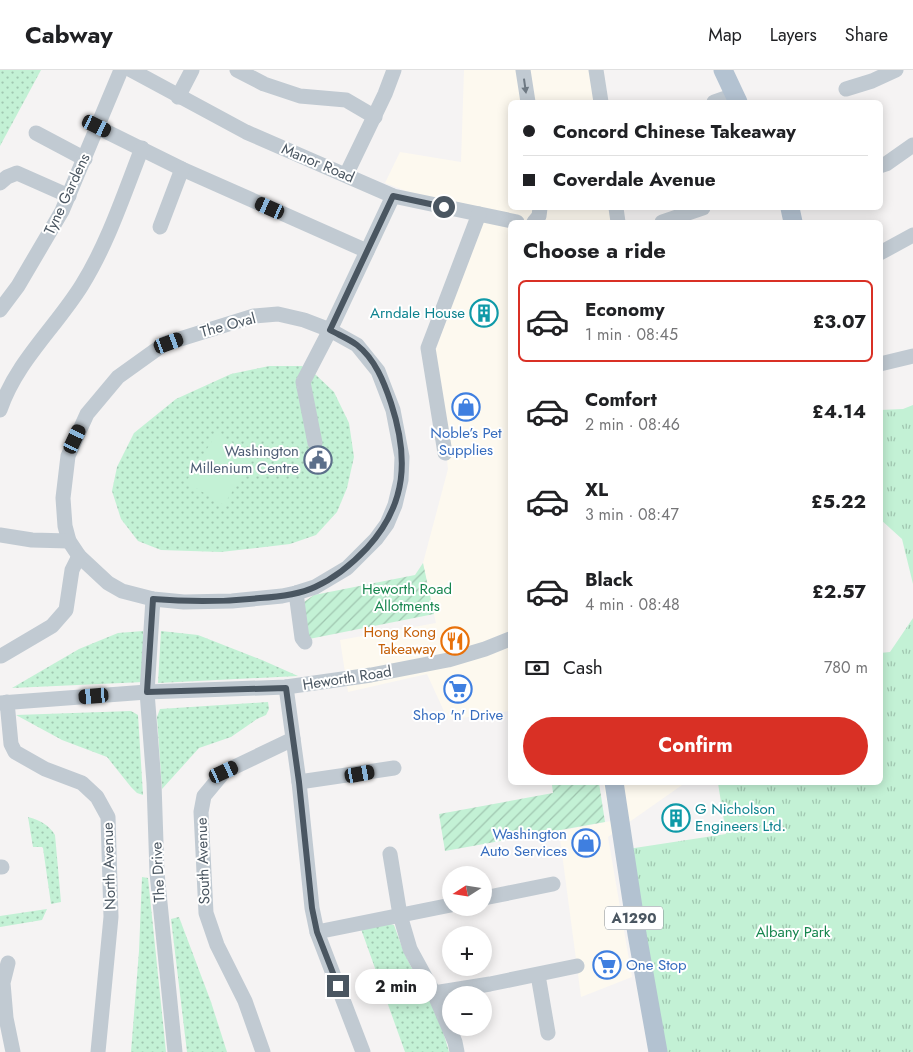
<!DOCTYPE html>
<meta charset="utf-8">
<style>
body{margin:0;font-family:Jost,sans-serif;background:#f6f6f6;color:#202124;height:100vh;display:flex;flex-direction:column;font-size:19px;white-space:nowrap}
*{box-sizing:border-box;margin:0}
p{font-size:16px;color:#757577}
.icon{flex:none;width:28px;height:28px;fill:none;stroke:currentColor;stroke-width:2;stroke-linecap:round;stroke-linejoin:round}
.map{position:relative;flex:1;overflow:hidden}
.panel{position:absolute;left:508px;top:150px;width:375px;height:565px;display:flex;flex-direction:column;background:#fff;border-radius:8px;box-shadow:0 2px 12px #0003}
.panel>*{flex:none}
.hud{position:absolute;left:508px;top:30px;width:375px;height:110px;border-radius:8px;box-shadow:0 2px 12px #0003;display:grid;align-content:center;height:110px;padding:0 15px;background:#fff}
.needle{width:32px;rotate:258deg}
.tools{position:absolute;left:442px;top:796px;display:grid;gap:10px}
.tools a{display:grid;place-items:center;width:50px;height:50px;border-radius:50%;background:#fff;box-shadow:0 2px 12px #0003;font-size:25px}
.end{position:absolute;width:22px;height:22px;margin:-11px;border:6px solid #4a5661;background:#fff;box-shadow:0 0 0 2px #fff}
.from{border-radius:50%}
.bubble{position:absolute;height:35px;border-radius:18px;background:#fff;box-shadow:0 2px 12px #0003;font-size:16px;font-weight:700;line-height:35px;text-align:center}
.car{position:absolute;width:15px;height:30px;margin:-15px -8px;border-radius:6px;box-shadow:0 0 4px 1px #0007;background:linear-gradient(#222 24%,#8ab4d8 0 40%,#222 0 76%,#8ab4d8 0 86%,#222 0)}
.hud b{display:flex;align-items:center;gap:18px;height:48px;font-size:19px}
.hud b+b{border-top:1px solid #e0e0e0}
.hud i{width:12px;height:12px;background:#202124}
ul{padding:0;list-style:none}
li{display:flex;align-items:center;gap:15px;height:82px;margin:0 10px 8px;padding:0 5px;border:2px solid transparent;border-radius:8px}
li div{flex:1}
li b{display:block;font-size:19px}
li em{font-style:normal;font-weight:700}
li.current{border-color:#d93025}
li>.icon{width:45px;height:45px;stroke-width:1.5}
h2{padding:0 15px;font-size:22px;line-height:60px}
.pay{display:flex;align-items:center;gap:12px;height:55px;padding:0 15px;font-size:19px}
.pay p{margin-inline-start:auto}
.cta{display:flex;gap:10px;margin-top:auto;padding:10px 15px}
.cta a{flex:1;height:58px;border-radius:30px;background:#d93025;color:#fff;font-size:20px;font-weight:700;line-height:58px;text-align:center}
header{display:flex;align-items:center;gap:30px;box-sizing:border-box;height:70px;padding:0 25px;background:#fff;border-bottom:1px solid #e0e0e0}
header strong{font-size:24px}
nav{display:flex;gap:28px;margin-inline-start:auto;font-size:18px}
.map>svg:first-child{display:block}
</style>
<header>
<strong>Cabway</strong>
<nav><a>Map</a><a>Layers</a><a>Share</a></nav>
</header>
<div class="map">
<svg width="913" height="982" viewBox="0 0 913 982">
<defs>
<pattern id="grass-dots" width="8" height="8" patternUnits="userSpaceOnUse" patternTransform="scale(1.25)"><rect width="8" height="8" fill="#c3f1d5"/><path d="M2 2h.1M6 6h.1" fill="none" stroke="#a0c6b0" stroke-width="1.8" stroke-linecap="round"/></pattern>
<pattern id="park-tufts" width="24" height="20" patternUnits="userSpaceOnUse" patternTransform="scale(1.25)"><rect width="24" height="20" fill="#c3f1d5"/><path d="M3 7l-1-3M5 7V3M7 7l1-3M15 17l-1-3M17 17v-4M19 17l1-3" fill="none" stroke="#a0c6b0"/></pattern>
<pattern id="garden-furrows" width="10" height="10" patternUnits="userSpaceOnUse" patternTransform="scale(1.25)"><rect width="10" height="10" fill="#c3f1d5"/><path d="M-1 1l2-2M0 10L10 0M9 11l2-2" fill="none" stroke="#a0c6b0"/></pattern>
</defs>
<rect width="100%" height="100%" fill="#f5f3f3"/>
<g fill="#fdf9ef">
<path d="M464 0H592L597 32H510V138H611L613 152H510V641L448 650 427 604 348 622 340 570 436 553 423 493 448 399 435 282 481 149 385 113 400 82 461 92Z"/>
<path d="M603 713H685L608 767 632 907 581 927 559 761 611 751Z"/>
</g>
<g fill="url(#grass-dots)">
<path d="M0 0H41L0 76Z"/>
<path d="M269 296H302L316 305 334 322 349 353 354 387 347 418 337 442 316 465 290 474 221 482 161 480 138 471 121 449 112 421 117 397 134 363 176 329 231 304Z"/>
<path d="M143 561V612L12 618 79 579 118 563Z"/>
<path d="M161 561 198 565 262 590 298 606 158 613Z"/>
<path d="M268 632 269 639 266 645 257 649 231 667 199 678 162 719 157 647 160 639Z"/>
<path d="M131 641 138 645 143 725 137 723 131 717 107 687 62 670 16 645Z"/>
<path d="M28 747C40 750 49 755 55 765L61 832 51 834 43 778 42 777H33Z"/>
<path d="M142 807 148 808 166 982H131L139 881Z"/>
<path d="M47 839 42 850 0 857V846Z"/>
<path d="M179 847 211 932 227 982H187L171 849Z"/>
<path d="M387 853 394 855 403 880 416 907 438 944 449 982H405L361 859Z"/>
</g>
<g fill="url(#park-tufts)">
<path d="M913 335V514L902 469 880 449V340L903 339Z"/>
<path d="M913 548V982H667L628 779 726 764 718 713 880 712V583L890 582Z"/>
</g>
<g fill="url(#garden-furrows)">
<path d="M423 493 434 544 309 569 304 532 314 525 415 505Z"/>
<path d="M571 712 599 713 605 752 445 781 439 744 553 723 552 715Z"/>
</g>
<path fill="#c3f1d5" d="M217 363 254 386 224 435 186 412Z"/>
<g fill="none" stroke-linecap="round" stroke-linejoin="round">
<g stroke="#c1cad2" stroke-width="15">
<path d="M131 0 246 62 393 126 517 152"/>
<path d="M237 0 264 14 300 26 346 30 375 47"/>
<path d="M523 0 528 32"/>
<path d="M596 0 601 32"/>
<path d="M846 19 872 11 896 0"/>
<path d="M178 27 192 0"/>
<path d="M714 32 734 25"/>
<path d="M97 57 182 99 367 181"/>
<path d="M36 63 85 89"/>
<path d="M880 96 886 94 913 75"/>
<path d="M346 105 385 24 394 0"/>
<path d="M0 113 7 107 17 103 69 126"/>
<path d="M616 138 618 152"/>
<path d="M534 152 539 146 540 138"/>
<path d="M662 152 703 138"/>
<path d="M160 157 182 99"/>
<path d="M880 183 913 165"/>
<path d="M0 240 18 216 62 141 121 0"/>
<path d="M278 244 304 250 330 260 357 275 378 301 393 340 402 387 401 410 395 435 387 454 376 469 347 498 315 517 296 523 282 526 232 531 184 532 153 529 122 521 108 513 79 486 69 471 65 456 63 428 68 386 87 344 118 307 164 274 254 246Z"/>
<path d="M880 294 913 286"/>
<path d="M0 340C16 292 56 257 82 215 108 173 124 124 142 78"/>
<path d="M315 373 303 312 330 260 393 126"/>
<path d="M445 383 428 278 479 144"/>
<path d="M0 465 32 470 69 471"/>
<path d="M296 523 302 568 305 572"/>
<path d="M153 529 147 622 154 713 157 803 175 982"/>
<path d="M1 586 52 556 66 540 72 500 79 486"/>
<path d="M286 617 299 712 312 838 317 862 363 982"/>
<path d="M7 632 11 674 15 682 45 699 82 713 97 727 108 747 111 847 98 982"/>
<path d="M0 633 147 622 286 617 371 605 448 590 485 579 510 569"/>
<path d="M299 712 394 698"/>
<path d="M390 784 400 845 410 879 434 923 455 972 457 982"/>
<path d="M0 797H2"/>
<path d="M484 828 553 814"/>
<path d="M317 862 451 835"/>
<path d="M8 893 3 913 6 948 13 982"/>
<path d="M538 905 548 963"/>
<path d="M434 923 490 914 577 896"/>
<path d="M263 982 245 931 217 875 206 843 201 742 204 726 224 702 293 669"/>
</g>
<g stroke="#b3c2d1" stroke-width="19">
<path d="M723 0 738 32"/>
<path d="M790 138 793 152"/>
<path d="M614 712 637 864 658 982"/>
</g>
</g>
<defs><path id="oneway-solid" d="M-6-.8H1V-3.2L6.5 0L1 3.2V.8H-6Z" transform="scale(1.25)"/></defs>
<use fill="#6e7983" href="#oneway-solid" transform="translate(525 16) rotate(82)"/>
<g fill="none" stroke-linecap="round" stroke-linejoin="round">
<path stroke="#4a5661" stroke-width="6" d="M338 916 317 862 312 838 299 712 286 618 147 622 153 529C189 532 224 532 260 528 278 527 298 525 315 517 335 508 352 494 367 478 407 434 409 388 391 333 384 312 375 289 357 275 349 269 339 265 330 260L393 126 444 137"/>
</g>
<defs>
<g id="building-ring" transform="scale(1.4375)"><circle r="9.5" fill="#fff" stroke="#0f9aa8" stroke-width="1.5"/><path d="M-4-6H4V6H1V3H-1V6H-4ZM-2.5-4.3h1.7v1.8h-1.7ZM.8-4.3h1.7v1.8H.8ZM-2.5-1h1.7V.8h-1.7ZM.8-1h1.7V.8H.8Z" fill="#0f9aa8"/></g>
<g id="shop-ring" transform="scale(1.4375)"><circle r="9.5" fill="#fff" stroke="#3f7fe0" stroke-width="1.5"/><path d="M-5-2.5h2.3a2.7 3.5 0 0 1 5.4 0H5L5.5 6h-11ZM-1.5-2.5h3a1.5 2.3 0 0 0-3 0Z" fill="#3f7fe0"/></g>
<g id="civic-ring" transform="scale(1.4375)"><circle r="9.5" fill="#fff" stroke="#5c6f8a" stroke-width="1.5"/><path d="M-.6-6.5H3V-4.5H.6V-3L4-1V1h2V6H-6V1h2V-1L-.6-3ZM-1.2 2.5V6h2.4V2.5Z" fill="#5c6f8a"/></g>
<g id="restaurant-ring" transform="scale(1.4375)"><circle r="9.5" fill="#fff" stroke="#e8710a" stroke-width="1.5"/><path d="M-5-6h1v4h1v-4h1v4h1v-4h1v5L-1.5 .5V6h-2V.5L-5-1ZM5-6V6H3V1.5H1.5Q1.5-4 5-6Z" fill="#e8710a"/></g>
<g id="supermarket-ring" transform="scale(1.4375)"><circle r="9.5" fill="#fff" stroke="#3f7fe0" stroke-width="1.5"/><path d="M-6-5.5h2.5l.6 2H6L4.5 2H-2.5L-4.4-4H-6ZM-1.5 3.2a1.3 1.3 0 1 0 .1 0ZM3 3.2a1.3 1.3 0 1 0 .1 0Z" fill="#3f7fe0"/></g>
</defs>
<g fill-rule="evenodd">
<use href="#building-ring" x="484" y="243"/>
<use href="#shop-ring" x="466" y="337"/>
<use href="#civic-ring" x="318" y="390"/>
<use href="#restaurant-ring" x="455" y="571"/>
<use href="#supermarket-ring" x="458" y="619"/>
<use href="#building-ring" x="676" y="748"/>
<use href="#shop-ring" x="586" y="773"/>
<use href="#supermarket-ring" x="607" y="895"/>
</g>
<g text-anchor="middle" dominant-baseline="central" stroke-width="4" stroke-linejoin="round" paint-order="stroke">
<rect fill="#fff" stroke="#808990" stroke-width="1" x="605" y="836.5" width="58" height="23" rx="4"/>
<g font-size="14" font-weight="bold" fill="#4a5661">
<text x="634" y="848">A1290</text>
</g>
<g font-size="15" fill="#4a5661" stroke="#fff">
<text transform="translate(318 93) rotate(23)">Manor Road</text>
<text transform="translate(67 124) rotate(-65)">Tyne Gardens</text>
<text transform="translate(228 255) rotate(-15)">The Oval</text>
<text transform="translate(347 608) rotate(-9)">Heworth Road</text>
<text transform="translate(203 791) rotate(-92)">South Avenue</text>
<text transform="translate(109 796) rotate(-92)">North Avenue</text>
<text transform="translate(158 802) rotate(-93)">The Drive</text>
</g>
<g font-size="15" fill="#0d838f" stroke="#fff" text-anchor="end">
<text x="465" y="243">Arndale House</text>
<text x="695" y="739" text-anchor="start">G Nicholson<tspan x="695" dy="17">Engineers Ltd.</tspan></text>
</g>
<g font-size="15" fill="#366cbe" stroke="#fff">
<text x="466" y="363">Noble’s Pet<tspan x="466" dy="17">Supplies</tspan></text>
<text x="458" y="645">Shop 'n' Drive</text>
<text x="567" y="764" text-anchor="end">Washington<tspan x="567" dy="17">Auto Services</tspan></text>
<text x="626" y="895" text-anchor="start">One Stop</text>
</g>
<g font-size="15" fill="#4e5e75" stroke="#fff" text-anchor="end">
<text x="299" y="381">Washington<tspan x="299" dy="17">Millenium Centre</tspan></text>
</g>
<g font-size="15" fill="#17864f" stroke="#fff">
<text x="407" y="519">Heworth Road<tspan x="407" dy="17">Allotments</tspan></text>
<text x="793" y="862">Albany Park</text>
</g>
<g font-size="15" fill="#c56008" stroke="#fff" text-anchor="end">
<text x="436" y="562">Hong Kong<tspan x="436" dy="17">Takeaway</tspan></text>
</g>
</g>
</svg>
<div class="tools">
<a><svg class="needle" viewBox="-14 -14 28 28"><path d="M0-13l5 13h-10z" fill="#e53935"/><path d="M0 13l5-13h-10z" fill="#757577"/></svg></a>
<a>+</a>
<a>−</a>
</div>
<i class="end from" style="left:444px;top:137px"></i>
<i class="end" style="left:338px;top:916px"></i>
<div class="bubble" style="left:355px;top:899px;width:82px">2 min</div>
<i class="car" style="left:97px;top:56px;rotate:116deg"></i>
<i class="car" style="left:270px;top:138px;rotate:294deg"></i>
<i class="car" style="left:169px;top:273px;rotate:70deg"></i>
<i class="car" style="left:75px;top:369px;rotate:25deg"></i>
<i class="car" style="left:94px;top:626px;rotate:265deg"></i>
<i class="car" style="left:224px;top:702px;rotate:65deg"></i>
<i class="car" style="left:360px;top:704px;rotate:80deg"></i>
<div class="hud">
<b><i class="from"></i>Concord Chinese Takeaway</b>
<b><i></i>Coverdale Avenue</b>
</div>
<section class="panel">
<h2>Choose a ride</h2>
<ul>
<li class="current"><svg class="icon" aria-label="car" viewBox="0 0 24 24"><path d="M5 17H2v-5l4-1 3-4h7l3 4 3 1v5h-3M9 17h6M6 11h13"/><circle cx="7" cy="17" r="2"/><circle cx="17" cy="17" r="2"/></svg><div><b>Economy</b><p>1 min · 08:45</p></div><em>£3.07</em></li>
<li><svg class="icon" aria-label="car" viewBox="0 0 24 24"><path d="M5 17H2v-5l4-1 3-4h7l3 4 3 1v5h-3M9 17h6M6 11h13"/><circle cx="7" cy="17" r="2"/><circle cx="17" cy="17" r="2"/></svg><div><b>Comfort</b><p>2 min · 08:46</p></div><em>£4.14</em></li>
<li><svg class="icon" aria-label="car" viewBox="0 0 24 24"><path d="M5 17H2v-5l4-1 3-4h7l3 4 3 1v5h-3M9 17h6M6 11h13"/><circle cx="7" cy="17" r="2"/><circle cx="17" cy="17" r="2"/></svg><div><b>XL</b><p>3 min · 08:47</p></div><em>£5.22</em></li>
<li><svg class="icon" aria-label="car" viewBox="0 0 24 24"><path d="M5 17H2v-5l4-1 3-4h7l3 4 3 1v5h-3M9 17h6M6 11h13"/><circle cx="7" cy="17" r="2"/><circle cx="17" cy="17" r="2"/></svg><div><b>Black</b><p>4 min · 08:48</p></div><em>£2.57</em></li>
</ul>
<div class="pay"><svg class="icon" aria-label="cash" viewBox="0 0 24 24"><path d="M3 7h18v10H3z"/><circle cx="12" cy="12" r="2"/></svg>Cash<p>780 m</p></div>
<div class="cta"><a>Confirm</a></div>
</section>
</div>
